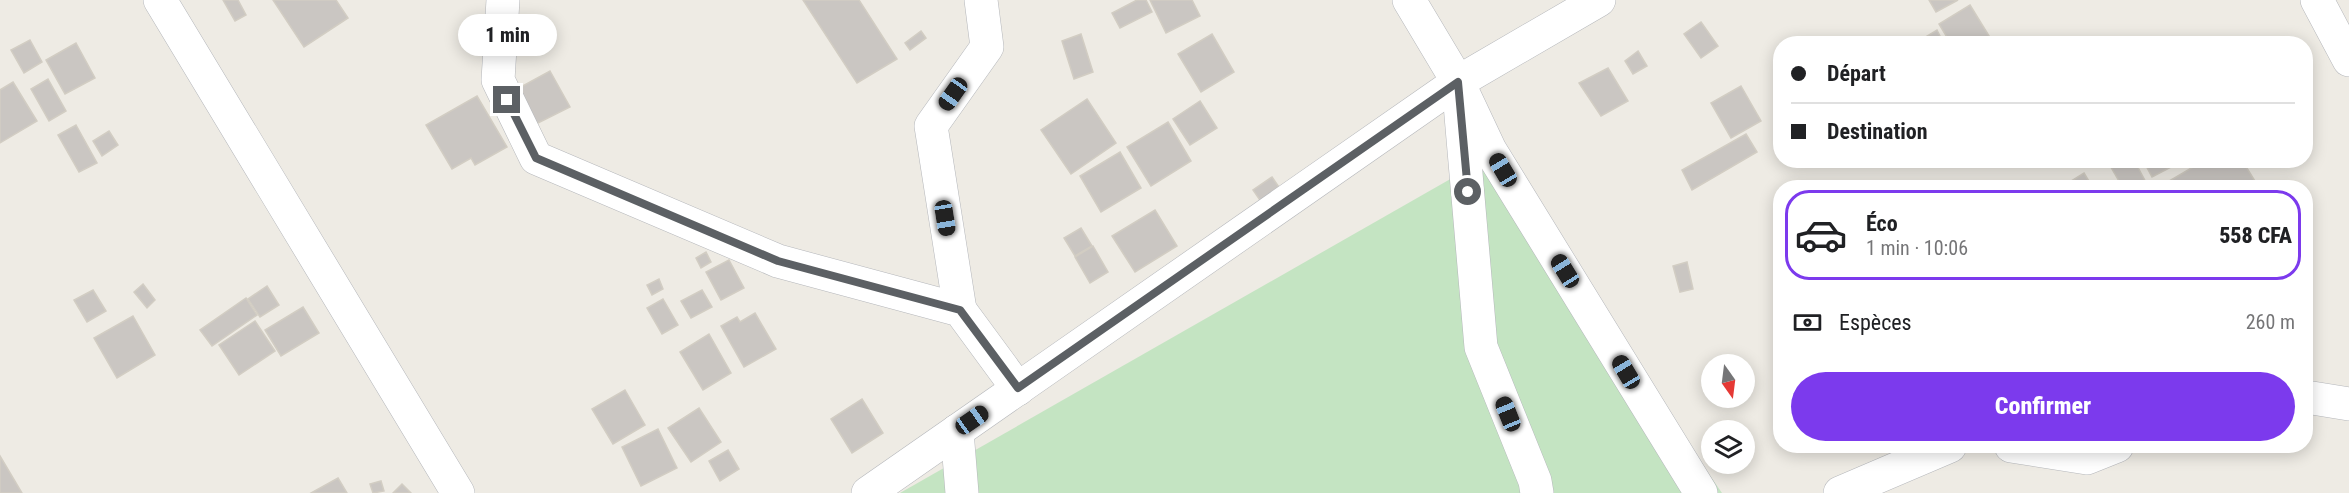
<!DOCTYPE html>
<html lang="fr">
<meta charset="utf-8">
<style>
body{margin:0;font-family:"Roboto Condensed",sans-serif;background:#f6f6f6;color:#202124;height:100vh;display:flex;flex-direction:column;font-size:22px;white-space:nowrap}
*{box-sizing:border-box;margin:0}
p{font-size:20px;color:#757577}
.icon{flex:none;width:33px;height:33px;fill:none;stroke:currentColor;stroke-width:2;stroke-linecap:round;stroke-linejoin:round}
.map{position:relative;flex:1;overflow:hidden}
.details{position:absolute;left:1773px;top:180px;width:540px;height:273px;display:flex;flex-direction:column;background:#fff;border-radius:24px;box-shadow:0 3px 15px #0003}
.details>*{flex:none}
.hud{position:absolute;left:1773px;top:36px;width:540px;height:132px;border-radius:24px;box-shadow:0 3px 15px #0003;display:grid;align-content:center;height:132px;padding:0 18px;background:#fff}
.needle{width:39px;rotate:166deg}
.fabs{position:absolute;left:1701px;top:354px;display:grid;gap:12px}
.fabs a{display:grid;place-items:center;width:54px;height:54px;border-radius:50%;background:#fff;box-shadow:0 3px 15px #0003;font-size:30px}
.end{position:absolute;width:27px;height:27px;margin:-14px;border:8px solid #5c6064;background:#fff;box-shadow:0 0 0 3px #fff}
.from{border-radius:50%}
.bubble{position:absolute;height:42px;border-radius:21px;background:#fff;box-shadow:0 3px 15px #0003;font-size:20px;font-weight:800;line-height:42px;text-align:center}
.car{position:absolute;width:18px;height:36px;margin:-18px -9px;border-radius:8px;box-shadow:0 0 4px 2px #0007;background:linear-gradient(#222 24%,#8ab4d8 0 40%,#222 0 76%,#8ab4d8 0 86%,#222 0)}
.hud b{display:flex;align-items:center;gap:21px;height:57px;font-size:22px}
.hud b+b{border-top:2px solid #e0e0e0}
.hud i{width:15px;height:15px;background:#202124}
ul{padding:10px 0 0;list-style:none}
li{display:flex;align-items:center;gap:18px;height:90px;margin:0 12px 9px;padding:0 6px;border:3px solid #e0e0e0;border-radius:24px}
li div{flex:1}
li b{display:block;font-size:22px}
li em{font-style:normal;font-weight:800}
li.active{border-color:#7c3aed}
li>.icon{width:54px;height:54px;stroke-width:1.5}
.pay{display:flex;align-items:center;gap:15px;height:66px;padding:0 18px;font-size:22px}
.pay p{margin-inline-start:auto}
.action{display:flex;gap:12px;margin-top:auto;padding:12px 18px}
.action a{flex:1;height:69px;border-radius:36px;background:#7c3aed;color:#fff;font-size:24px;font-weight:800;line-height:69px;text-align:center}
.map>svg:first-child{display:block}
</style>
<div class="map">
<svg width="2349" height="493" viewBox="0 0 2349 493">
<rect width="100%" height="100%" fill="#eeebe4"/>
<path fill="#c4e4c2" d="M1489 157 1722 493H900Z"/>
<g fill="#cac6c2" stroke="#d2cdc3" stroke-width="1.5">
<path d="M223 0H238L246 15 235 21Z"/>
<path d="M273 0H336L348 18 304 47Z"/>
<path d="M803 0H859L897 59 857 83Z"/>
<path d="M1137 0H1146L1152 12 1120 28 1112 13Z"/>
<path d="M1150 0H1192L1200 16 1166 33Z"/>
<path d="M1929 0H1958L1936 12Z"/>
<path d="M1970 5 1994 44H1951L1939 24Z"/>
<path d="M1701 22 1718 46 1701 58 1684 34Z"/>
<path d="M1937 30 1944 44H1914Z"/>
<path d="M921 31 926 38 910 50 905 43Z"/>
<path d="M1081 34 1093 72 1074 79 1062 41Z"/>
<path d="M1212 34 1234 72 1201 92 1178 54Z"/>
<path d="M30 40 42 62 24 73 11 50Z"/>
<path d="M76 43 95 78 65 94 46 60Z"/>
<path d="M1638 51 1647 66 1633 74 1625 61Z"/>
<path d="M1608 68 1628 101 1601 116 1579 83Z"/>
<path d="M550 71 570 107 536 124 517 89Z"/>
<path d="M48 79 66 111 49 121 31 89Z"/>
<path d="M13 82 37 121 0 143V90Z"/>
<path d="M1741 86 1761 121 1731 138 1711 103Z"/>
<path d="M477 96 507 147 475 165 471 158 452 169 426 125Z"/>
<path d="M1087 99 1116 143 1071 174 1041 130Z"/>
<path d="M1200 101 1217 128 1190 145 1173 119Z"/>
<path d="M1168 122 1191 161 1151 186 1127 147Z"/>
<path d="M76 125 97 163 79 172 58 135Z"/>
<path d="M109 131 118 145 102 156 93 141Z"/>
<path d="M1746 134 1757 152 1692 190 1682 170Z"/>
<path d="M1120 152 1141 188 1101 212 1080 176Z"/>
<path d="M2112 160H2134L2149 188H2123L2108 162Z"/>
<path d="M2143 160H2175L2177 164 2152 177Z"/>
<path d="M2205 160H2242L2258 186 2159 187Z"/>
<path d="M2084 173 2093 188H2060Z"/>
<path d="M1272 177 1283 193 1264 206 1253 190Z"/>
<path d="M1155 210 1177 246 1135 272 1112 236Z"/>
<path d="M1081 228 1092 246 1075 256 1064 238Z"/>
<path d="M1093 246 1108 272 1090 283 1075 257Z"/>
<path d="M706 252 711 262 701 268 696 258Z"/>
<path d="M729 260 744 288 721 300 706 272Z"/>
<path d="M1687 262 1693 289 1680 292 1673 266Z"/>
<path d="M659 279 663 289 652 295 647 285Z"/>
<path d="M143 284 155 300 147 308 134 292Z"/>
<path d="M267 286 279 305 260 317 248 299Z"/>
<path d="M93 290 106 311 87 322 74 300Z"/>
<path d="M702 290 712 307 691 318 681 301Z"/>
<path d="M246 298 257 315 212 346 200 330Z"/>
<path d="M663 299 678 325 662 334 647 308Z"/>
<path d="M303 307 319 333 281 356 265 330Z"/>
<path d="M755 313 776 349 744 367 721 326 737 317 740 322Z"/>
<path d="M133 316 155 355 117 378 94 338Z"/>
<path d="M255 321 275 351 239 375 219 345Z"/>
<path d="M709 334 731 373 703 390 680 352Z"/>
<path d="M625 390 645 425 613 444 592 409Z"/>
<path d="M862 399 883 433 852 453 831 419Z"/>
<path d="M699 408 721 442 691 462 668 428Z"/>
<path d="M658 429 677 468 641 486 622 447Z"/>
<path d="M728 450 739 469 720 481 709 461Z"/>
<path d="M0 456 22 493H0Z"/>
<path d="M338 478 347 493H311Z"/>
<path d="M381 481 384 491 373 493 370 484Z"/>
<path d="M402 484 411 493H393Z"/>
</g>
<g fill="none" stroke-linecap="round" stroke-linejoin="round">
<g stroke="#b5b7bb" stroke-width="34">
<g id="minor">
<path d="M160 0 458 493"/>
<path d="M503 0 498 80 536 158 778 261 960 310 1018 389"/>
<path d="M1409 0 1458 82 1490 150 1701 493"/>
<path d="M2317 0 2349 60"/>
<path d="M1460 104 1481 347 1535 481 1537 493"/>
<path d="M960 310 931 126 987 47 981 0"/>
<path d="M2306 397 2349 404"/>
<path d="M957 431 962 493"/>
<path d="M2011 446 2087 458 2117 446"/>
<path d="M868 493 1458 82 1599 0"/>
<path d="M1840 493 1950 446"/>
</g>
</g>
<use href="#minor" stroke="#fff" stroke-width="33"/>
</g>
<g fill="none" stroke-linecap="round" stroke-linejoin="round">
<path stroke="#5c6064" stroke-width="8" d="M507 100 536 158 778 261 960 310 1018 388 1458 82 1468 192"/>
</g>
</svg>
<div class="fabs">
<a><svg class="needle" viewBox="-14 -14 28 28"><path d="M0-13l5 13h-10z" fill="#e53935"/><path d="M0 13l5-13h-10z" fill="#757577"/></svg></a>
<a><svg class="icon" aria-label="layers" viewBox="0 0 24 24"><path d="M12 4l9 5-9 5-9-5zM3 14l9 5 9-5"/></svg></a>
</div>
<i class="end from" style="left:1468px;top:192px"></i>
<i class="end" style="left:507px;top:100px"></i>
<div class="bubble" style="left:458px;top:14px;width:99px">1 min</div>
<i class="car" style="left:953px;top:94px;rotate:215deg"></i>
<i class="car" style="left:1503px;top:170px;rotate:329deg"></i>
<i class="car" style="left:945px;top:218px;rotate:171deg"></i>
<i class="car" style="left:1565px;top:271px;rotate:328deg"></i>
<i class="car" style="left:1626px;top:372px;rotate:329deg"></i>
<i class="car" style="left:1508px;top:414px;rotate:338deg"></i>
<i class="car" style="left:972px;top:420px;rotate:55deg"></i>
<div class="hud">
<b><i class="from"></i>Départ</b>
<b><i></i>Destination</b>
</div>
<section class="details">
<ul>
<li class="active"><svg class="icon" aria-label="car" viewBox="0 0 24 24"><path d="M5 17H2v-5l4-1 3-4h7l3 4 3 1v5h-3M9 17h6M6 11h13"/><circle cx="7" cy="17" r="2"/><circle cx="17" cy="17" r="2"/></svg><div><b>Éco</b><p>1 min · 10:06</p></div><em>558 CFA</em></li>
</ul>
<div class="pay"><svg class="icon" aria-label="cash" viewBox="0 0 24 24"><path d="M3 7h18v10H3z"/><circle cx="12" cy="12" r="2"/></svg>Espèces<p>260 m</p></div>
<div class="action"><a>Confirmer</a></div>
</section>
</div>
